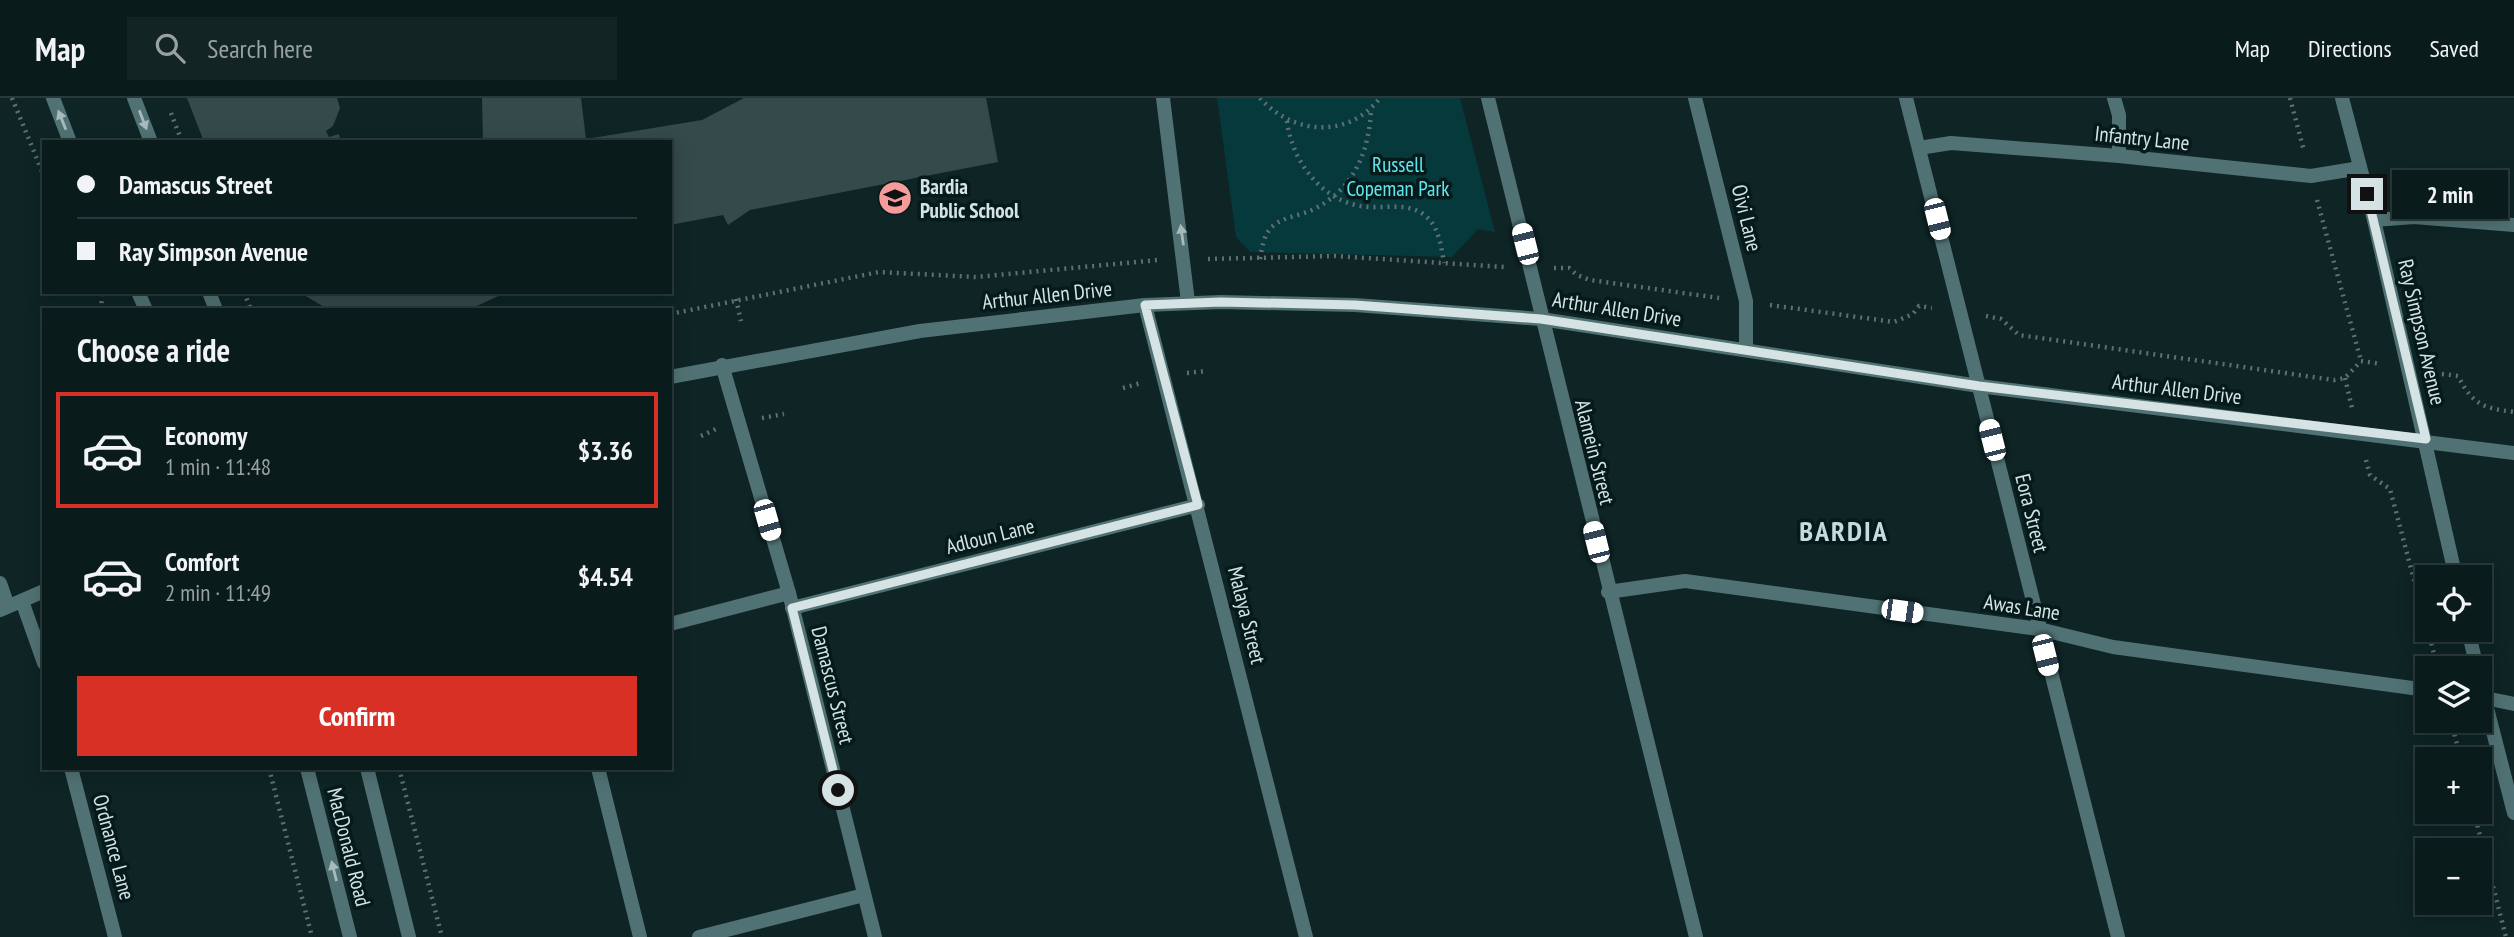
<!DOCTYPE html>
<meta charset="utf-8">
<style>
body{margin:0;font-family:"PT Sans Narrow",sans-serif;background:#132425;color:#f1f3f6;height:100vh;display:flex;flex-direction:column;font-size:26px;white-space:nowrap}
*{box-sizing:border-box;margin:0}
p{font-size:23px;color:#99a1a3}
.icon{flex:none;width:38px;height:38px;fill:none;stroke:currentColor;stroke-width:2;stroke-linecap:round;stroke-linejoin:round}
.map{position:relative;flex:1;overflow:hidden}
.drawer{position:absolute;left:42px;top:210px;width:630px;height:462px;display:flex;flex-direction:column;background:#0a1b1c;border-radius:0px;box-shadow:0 4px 18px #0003,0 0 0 2px #2a393b}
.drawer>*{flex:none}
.hud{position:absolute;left:42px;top:42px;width:630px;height:154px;border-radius:0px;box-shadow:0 4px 18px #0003,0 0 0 2px #2a393b;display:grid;align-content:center;height:154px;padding:0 35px;background:#0a1b1c}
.tools{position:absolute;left:2415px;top:467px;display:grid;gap:14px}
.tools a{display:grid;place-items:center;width:77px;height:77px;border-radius:0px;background:#0a1b1c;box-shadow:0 4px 18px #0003,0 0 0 2px #2a393b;font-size:35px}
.end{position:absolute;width:32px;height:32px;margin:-16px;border:9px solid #d6e3e4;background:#111;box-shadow:0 0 0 4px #111}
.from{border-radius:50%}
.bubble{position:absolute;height:49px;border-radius:0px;background:#0a1b1c;box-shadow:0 4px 18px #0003,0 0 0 2px #2a393b;font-size:23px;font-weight:700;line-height:49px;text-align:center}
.car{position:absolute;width:21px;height:42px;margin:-21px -10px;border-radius:9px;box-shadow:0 0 5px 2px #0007;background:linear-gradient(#fff 24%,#345 0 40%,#fff 0 76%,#345 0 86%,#fff 0)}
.hud b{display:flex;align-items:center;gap:24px;height:66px;font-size:26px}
.hud b+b{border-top:2px solid #2a393b}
.hud i{width:18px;height:18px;background:#f1f3f6}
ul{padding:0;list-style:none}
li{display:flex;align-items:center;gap:21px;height:116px;margin:0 14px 10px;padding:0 21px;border:4px solid transparent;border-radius:0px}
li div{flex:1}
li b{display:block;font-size:26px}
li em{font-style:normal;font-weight:700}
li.on{border-color:#d93025}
li>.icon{width:63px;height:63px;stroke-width:1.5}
h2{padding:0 35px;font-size:32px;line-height:84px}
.action{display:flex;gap:14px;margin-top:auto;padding:14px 35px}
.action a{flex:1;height:80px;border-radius:0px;background:#d93025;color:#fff;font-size:28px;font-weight:700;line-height:80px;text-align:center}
header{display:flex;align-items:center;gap:42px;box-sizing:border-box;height:98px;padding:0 35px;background:#0a1b1c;border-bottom:2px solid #2a393b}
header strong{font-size:33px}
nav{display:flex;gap:38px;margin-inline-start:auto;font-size:24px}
.search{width:490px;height:63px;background:#132425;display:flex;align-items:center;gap:18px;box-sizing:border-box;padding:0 24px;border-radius:0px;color:#99a1a3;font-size:26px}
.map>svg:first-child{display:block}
</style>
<header>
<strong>Map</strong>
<div class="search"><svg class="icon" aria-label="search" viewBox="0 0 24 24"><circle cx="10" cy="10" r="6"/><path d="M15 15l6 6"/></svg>Search here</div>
<nav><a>Map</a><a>Directions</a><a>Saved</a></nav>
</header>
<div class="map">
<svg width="2514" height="839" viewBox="0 0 2514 839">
<rect width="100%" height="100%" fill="#0e2425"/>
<path fill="#06393c" d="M1217 0H1460L1495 134 1478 131 1452 159 1250 154 1236 139Z"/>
<g fill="#344a4b">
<path d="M187 0H337L340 10 333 28 326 33 329 39 339 36 341 44H204Z"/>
<path d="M482 0H581L586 41 702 22 744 0H986L998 64 750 112 728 127 723 117 670 127V44H483Z"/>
<path d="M299 194H507L468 212H329Z"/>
</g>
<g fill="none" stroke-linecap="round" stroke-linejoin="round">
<g stroke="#5e7172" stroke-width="4.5" stroke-dasharray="2 5" stroke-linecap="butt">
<path d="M12 0 44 78"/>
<path d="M1260 0C1293 37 1348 41 1380 0"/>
<path d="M2290 0 2304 53"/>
<path d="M171 15 182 44"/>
<path d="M1287 23C1292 65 1325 108 1371 109 1389 110 1407 105 1423 116 1439 127 1441 148 1444 165"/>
<path d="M2317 102 2361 263"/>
<path d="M1208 161 1335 158 1504 169"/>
<path d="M1260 161C1262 150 1263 140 1270 131 1279 120 1297 118 1310 113 1352 94 1369 56 1371 12"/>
<path d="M1554 170H1569L1577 177 1590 182 1719 200"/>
<path d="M244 194 251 212"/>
<path d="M736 201 741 223"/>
<path d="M1770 207 1894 224 1913 216 1919 208 1932 210"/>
<path d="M101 212 102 194"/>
<path d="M670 216 879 174 976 179 1158 162"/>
<path d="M1986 218 2001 221 2019 237 2334 282 2345 280 2361 263"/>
<path d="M2361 263 2381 266"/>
<path d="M1187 275 1207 273"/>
<path d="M2435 275 2458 278C2473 307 2483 310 2514 314"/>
<path d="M2345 280 2352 310"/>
<path d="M1123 290 1141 285"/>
<path d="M762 320 784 316"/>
<path d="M701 338 716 331"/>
<path d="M2366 362 2370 377 2390 391 2427 531"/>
<path d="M2428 532 2437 568"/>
<path d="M2451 623 2461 662"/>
<path d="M269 670 312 839"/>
<path d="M399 670 442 839"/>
<path d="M2474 714 2506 839"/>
</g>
<g stroke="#517274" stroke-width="14">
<path d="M1608 494 1685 483 2039 531 2113 549 2427 592"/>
<path d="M2480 599 2514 606"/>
</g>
<g stroke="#517274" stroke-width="14">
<path d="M1163 0 1188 204"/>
<path d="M1488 0 1696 839"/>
<path d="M1695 0 1746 203V252"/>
<path d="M1906 0 2118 839"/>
<path d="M2114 0 2119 17V58"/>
<path d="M1919 50 1951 45 2119 58 2311 78 2360 70"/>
<path d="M2374 122 2414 119 2514 127"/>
<path d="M1145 207 1306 839"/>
<path d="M722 267 789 495 875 839"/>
<path d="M670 279 920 233 1145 207 1221 204 1355 207 1541 221 1979 288 2514 355"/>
<path d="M0 485 8 508"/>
<path d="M22 503 44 565"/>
<path d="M792 510 1198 407"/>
<path d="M0 512 44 493"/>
<path d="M670 526 789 495"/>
<path d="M71 670 115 839"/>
<path d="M598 670 640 839"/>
<path d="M699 839 864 797"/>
</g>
<g stroke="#517274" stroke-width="14">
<path d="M53 0 70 44"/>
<path d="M134 0 151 44"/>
<path d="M2342 0 2374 122 2456 480"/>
<path d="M138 194 146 212"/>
<path d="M209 194 216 212"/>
<path d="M2468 532 2477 570"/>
<path d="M2480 583 2514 715"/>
<path d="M307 670 350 839"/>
<path d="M367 670 409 839"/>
</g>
</g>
<defs><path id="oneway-solid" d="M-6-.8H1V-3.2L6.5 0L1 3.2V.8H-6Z" transform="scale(1.75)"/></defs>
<g fill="#a7bbbd">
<use href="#oneway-solid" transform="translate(62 22) rotate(-112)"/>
<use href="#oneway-solid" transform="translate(143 22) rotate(69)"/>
<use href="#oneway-solid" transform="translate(1182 137) rotate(-98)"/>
<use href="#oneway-solid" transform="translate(334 773) rotate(-104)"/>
</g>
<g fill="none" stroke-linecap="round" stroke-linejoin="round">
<path stroke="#d6e3e4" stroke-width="9" d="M838 692 792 510 1198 407 1145 207 1221 204 1355 207 1541 221 1979 288 2426 341 2367 96"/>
</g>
<defs>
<g id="school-disc" transform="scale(1.75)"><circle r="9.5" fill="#f59b9a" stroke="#051a1b"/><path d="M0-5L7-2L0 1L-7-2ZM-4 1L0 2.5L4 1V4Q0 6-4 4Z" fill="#111"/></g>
</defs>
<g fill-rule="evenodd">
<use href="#school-disc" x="895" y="100"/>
</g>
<g text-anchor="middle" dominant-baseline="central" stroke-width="7" stroke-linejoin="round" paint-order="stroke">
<g font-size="21" fill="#d6e3e4" stroke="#051a1b">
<text transform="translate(2142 40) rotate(6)">Infantry Lane</text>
<text transform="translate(1747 120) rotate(76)">Oivi Lane</text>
<text transform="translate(1047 197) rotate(-6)">Arthur Allen Drive</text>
<text transform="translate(1617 211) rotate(9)">Arthur Allen Drive</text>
<text transform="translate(2422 234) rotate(77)">Ray Simpson Avenue</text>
<text transform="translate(2177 291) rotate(7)">Arthur Allen Drive</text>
<text transform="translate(1595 354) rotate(76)">Alamein Street</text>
<text transform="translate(2032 415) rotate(76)">Eora Street</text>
<text transform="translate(990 438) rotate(-14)">Adloun Lane</text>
<text transform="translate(2022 509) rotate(9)">Awas Lane</text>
<text transform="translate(1247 517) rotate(76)">Malaya Street</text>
<text transform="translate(833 587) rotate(76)">Damascus Street</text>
<text transform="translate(114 749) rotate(75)">Ordnance Lane</text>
<text transform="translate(349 749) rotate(76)">MacDonald Road</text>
</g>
<g font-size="21" fill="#62e6ee" stroke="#051a1b">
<text x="1398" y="66">Russell<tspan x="1398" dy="24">Copeman Park</tspan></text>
</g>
<g font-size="21" font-weight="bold" fill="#d6e3e4" stroke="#051a1b" text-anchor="start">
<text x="920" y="88">Bardia<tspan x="920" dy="24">Public School</tspan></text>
</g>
<g font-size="28" font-weight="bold" letter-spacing="2" fill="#c3dcdd" stroke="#051a1b">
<text x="1844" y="432">BARDIA</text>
</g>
</g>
</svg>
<div class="tools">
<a><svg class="icon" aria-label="locate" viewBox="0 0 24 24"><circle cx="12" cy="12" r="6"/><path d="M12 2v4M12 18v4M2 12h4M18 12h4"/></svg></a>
<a><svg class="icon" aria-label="layers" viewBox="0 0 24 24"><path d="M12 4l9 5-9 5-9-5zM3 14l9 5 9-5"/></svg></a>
<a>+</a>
<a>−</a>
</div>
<i class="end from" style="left:838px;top:692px"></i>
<i class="end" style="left:2367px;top:96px"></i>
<div class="bubble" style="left:2392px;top:72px;width:116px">2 min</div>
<i class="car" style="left:1937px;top:121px;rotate:166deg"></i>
<i class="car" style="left:1525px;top:146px;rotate:346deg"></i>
<i class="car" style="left:1992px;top:342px;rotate:346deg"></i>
<i class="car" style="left:767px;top:422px;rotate:164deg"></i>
<i class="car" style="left:1596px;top:444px;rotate:346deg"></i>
<i class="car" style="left:1902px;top:513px;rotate:98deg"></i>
<i class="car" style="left:2045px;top:557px;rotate:166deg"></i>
<div class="hud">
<b><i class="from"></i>Damascus Street</b>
<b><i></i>Ray Simpson Avenue</b>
</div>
<section class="drawer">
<h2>Choose a ride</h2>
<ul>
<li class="on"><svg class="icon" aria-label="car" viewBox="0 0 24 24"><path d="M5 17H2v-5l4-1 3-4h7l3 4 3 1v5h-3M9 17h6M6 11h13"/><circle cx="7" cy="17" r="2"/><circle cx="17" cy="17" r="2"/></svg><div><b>Economy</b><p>1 min · 11:48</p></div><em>$3.36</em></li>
<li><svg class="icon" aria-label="car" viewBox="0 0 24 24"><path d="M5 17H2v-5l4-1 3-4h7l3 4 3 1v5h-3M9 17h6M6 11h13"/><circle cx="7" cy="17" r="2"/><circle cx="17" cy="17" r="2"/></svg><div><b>Comfort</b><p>2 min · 11:49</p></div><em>$4.54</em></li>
</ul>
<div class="action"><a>Confirm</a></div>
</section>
</div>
